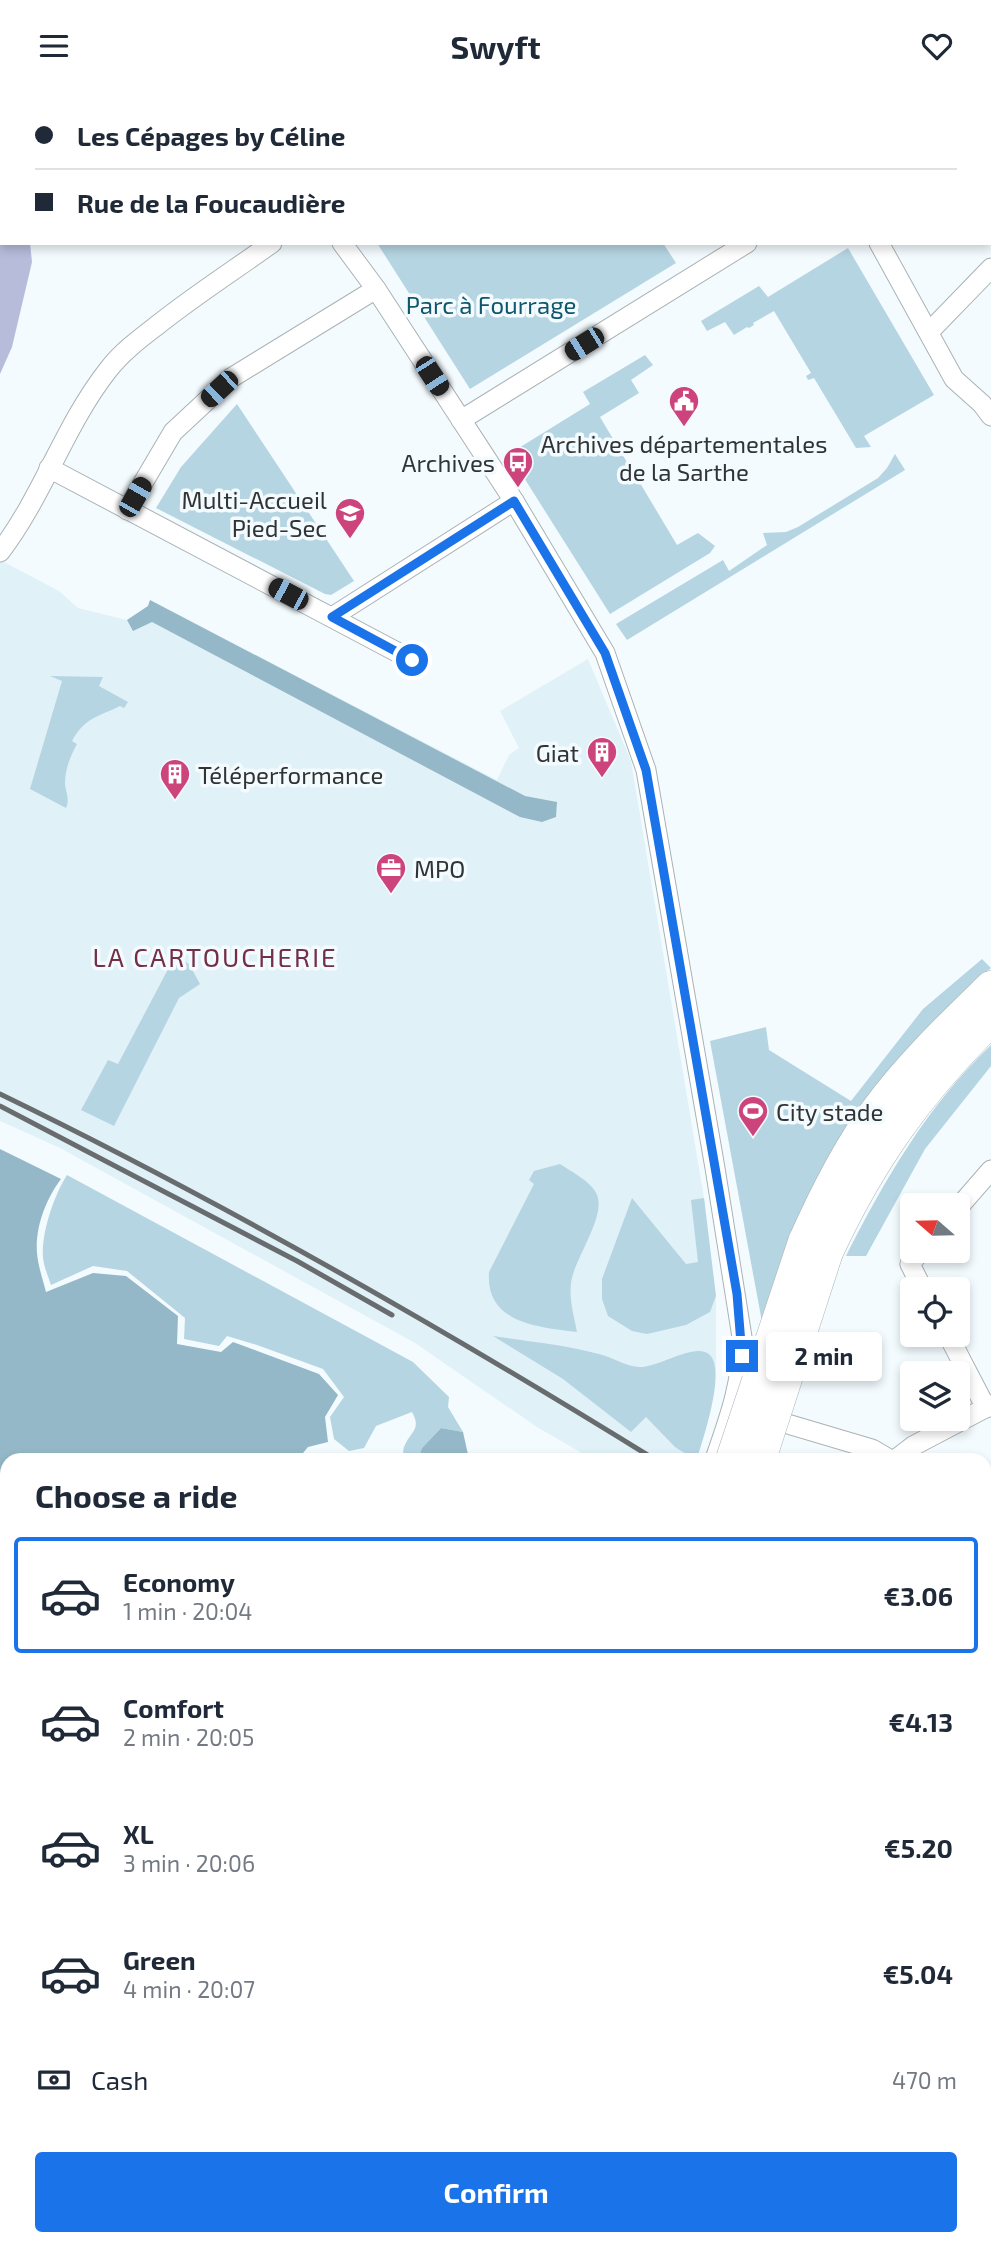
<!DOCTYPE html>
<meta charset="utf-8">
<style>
body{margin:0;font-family:"Exo 2",sans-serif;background:#f6f6f7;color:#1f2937;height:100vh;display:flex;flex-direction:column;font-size:26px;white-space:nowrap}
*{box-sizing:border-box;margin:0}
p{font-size:23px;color:#747a83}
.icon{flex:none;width:38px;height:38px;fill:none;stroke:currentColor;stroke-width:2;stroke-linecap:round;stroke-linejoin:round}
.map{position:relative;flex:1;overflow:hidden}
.drawer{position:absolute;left:0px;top:1362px;width:992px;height:793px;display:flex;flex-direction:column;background:#fff;border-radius:21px 21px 0 0;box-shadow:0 4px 10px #0003}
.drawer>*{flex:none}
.banner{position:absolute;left:0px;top:0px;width:992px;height:154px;box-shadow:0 4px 10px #0003;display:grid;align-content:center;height:154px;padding:0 35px;background:#fff}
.needle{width:46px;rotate:290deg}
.fabs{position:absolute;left:900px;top:1102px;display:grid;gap:14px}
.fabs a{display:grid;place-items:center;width:70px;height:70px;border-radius:7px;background:#fff;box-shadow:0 4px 10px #0003;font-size:35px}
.end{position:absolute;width:32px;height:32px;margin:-16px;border:9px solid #1a73e8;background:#fff;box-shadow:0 0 0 4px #fff}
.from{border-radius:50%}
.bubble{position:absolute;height:49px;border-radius:7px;background:#fff;box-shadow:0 4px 10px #0003;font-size:23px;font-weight:700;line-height:49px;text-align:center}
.car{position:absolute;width:21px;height:42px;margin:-21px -10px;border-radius:9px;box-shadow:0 0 5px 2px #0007;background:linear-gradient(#222 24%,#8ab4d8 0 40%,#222 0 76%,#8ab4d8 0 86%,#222 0)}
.banner b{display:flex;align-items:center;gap:24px;height:66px;font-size:26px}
.banner b+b{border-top:2px solid #e0e1e3}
.banner i{width:18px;height:18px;background:#1f2937}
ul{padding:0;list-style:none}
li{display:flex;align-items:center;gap:21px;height:116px;margin:0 14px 10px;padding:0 21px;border:4px solid transparent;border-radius:7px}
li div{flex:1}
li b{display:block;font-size:26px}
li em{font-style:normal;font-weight:700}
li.active{border-color:#1a73e8}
li>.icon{width:63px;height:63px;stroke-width:1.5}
h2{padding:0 35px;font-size:32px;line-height:84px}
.pay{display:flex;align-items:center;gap:18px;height:77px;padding:0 35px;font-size:26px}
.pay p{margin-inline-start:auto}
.cta{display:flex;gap:14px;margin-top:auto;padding:14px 35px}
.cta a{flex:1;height:80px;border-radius:7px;background:#1a73e8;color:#fff;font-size:28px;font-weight:700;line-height:80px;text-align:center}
header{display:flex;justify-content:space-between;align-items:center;height:91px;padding:0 35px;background:#fff;font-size:32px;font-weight:700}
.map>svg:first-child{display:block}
</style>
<header><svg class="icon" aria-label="menu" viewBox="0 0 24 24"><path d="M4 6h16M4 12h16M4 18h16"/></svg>Swyft<svg class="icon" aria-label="heart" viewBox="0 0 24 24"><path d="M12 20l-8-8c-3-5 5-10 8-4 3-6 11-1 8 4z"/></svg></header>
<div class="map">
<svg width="991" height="2153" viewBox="0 0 991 2153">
<rect width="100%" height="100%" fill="#f3fbfe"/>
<g fill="#e1f1f8">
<path d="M0 469 59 500 78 517 127 529 148 515 150 509 497 689 509 664 519 657 500 620 588 568 631 670 704 1107 716 1207V1280L707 1333 697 1368H592L537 1336 415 1252 60 1057 0 1030Z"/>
<path d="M985 1558 991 1562V2153H532L534 2147H985Z"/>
<path d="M140 2147H425L423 2153H138Z"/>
</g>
<g fill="#b6d5e2">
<path d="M377 152H663L676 172 470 298Z"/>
<path d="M848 157 934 304 864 345 871 356 856 357 814 287 808 289 806 285 811 282 774 220 753 232 754 234 749 237 747 236 734 244 725 231 707 240 701 230 759 195 768 206Z"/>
<path d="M645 264 653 274 631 289 639 302 600 326 637 388 643 385 645 389 640 392 677 454 698 442 715 455 710 462 610 523 509 363 590 313 583 301Z"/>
<path d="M237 313 354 490 331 504 325 503 156 417 181 376Z"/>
<path d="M895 363 905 379 627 549 616 533 723 469 729 480 767 454 763 442 786 441 798 436 878 387 887 377Z"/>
<path d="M50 585 103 586 99 595 128 611 124 617 120 615C100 625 85 626 72 650L77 653C70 666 65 678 65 693 66 702 70 709 66 717L30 698 62 590Z"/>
<path d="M175 865 189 873 200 893 179 907 114 1035 81 1019 108 969 118 973Z"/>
<path d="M982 868 991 877 958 906 762 1231 710 950 766 936 769 959 851 1010 923 918Z"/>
<path d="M991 954V975L925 1058 866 1165H846C885 1088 928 1014 991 954Z"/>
<path d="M560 1073C572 1081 592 1091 597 1104 606 1126 574 1168 571 1192 569 1209 574 1225 577 1241 540 1236 485 1233 489 1181L534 1093 529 1089 534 1080Z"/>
<path d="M67 1084 413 1271 449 1306 448 1316 463 1341 441 1337 422 1357 418 1368H403C403 1365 403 1358 404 1356 410 1341 422 1339 412 1321L376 1335 364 1357 349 1360 334 1348 330 1326 344 1306 323 1278 257 1254 227 1245 219 1255 184 1248 185 1227 127 1180 93 1175 51 1194C48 1185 44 1176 43 1167 41 1143 54 1104 67 1084Z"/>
<path d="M632 1107 686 1173 698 1171 691 1109 704 1107 716 1205 710 1221 686 1234 647 1243 632 1240 608 1225 602 1208V1188Z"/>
<path d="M493 1245C526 1250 567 1254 599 1263 613 1266 624 1275 639 1276 659 1277 696 1250 710 1264 726 1281 703 1348 697 1368H694L675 1356 646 1326 631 1341 563 1288Z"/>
<path d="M7 1589V1878L0 1869V1608Z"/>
<path d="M985 1658 991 1668V1763L985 1757Z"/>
<path d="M991 1814V1993L985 1995V1819Z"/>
<path d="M554 2147H690L691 2153H552Z"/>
</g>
<g fill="#94b8c7">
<path d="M150 509 525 705 557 711 556 726 542 731 520 726 152 531 133 540 127 529 148 515Z"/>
<path d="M0 1058 61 1088C46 1108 35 1136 37 1162 38 1175 43 1189 46 1201L93 1182 126 1185 178 1225 177 1253 221 1261 233 1251 319 1283 338 1304 325 1326 328 1351 308 1356 303 1362 302 1368H7V1446H0Z"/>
<path d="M441 1337 463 1341 469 1368H418L422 1357Z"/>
<path d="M0 1929 7 1930V2050L0 2054Z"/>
<path d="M0 2078 7 2080V2147H35L30 2153H0Z"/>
</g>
<path fill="#b7bcdb" d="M0 0H15V2H2V152H30L32 171 12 256 0 283Z"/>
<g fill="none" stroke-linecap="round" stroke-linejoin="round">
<path stroke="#b7bcdb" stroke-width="5" d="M3 1494H7"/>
<g stroke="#aab2b5" stroke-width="21">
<g id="street">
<path d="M435 0V2"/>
<path d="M786 0 787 2"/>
<path d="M481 2 484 0"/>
<path d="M342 152 376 198 514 410 605 562 646 679 715 1077 742 1246C743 1290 729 1328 715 1368"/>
<path d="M879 152 954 288 982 313 991 325"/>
<path d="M930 240 991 177"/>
<path d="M461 329 747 152"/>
<path d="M49 377 412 569"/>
<path d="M127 419 173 341 231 287 376 198"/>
<path d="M0 461C43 405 64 335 108 279 121 262 138 249 155 236 192 206 233 180 272 152"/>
<path d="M332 526 514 410"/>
<path d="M957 1118 991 1079"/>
<path d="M921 1160 910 1173 923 1199"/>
<path d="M948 1244 986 1317"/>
<path d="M764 1326 872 1358 889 1368"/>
<path d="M896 1368 913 1355 991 1314"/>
<path d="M985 1511 991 1520"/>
<path d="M0 1512 7 1513"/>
<path d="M985 1636 991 1643"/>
<path d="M138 2153 140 2147"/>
</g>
</g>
<g stroke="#aab2b5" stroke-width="33">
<g id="primary">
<path d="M804 1151C824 1106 847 1059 877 1019 911 973 951 935 991 896"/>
<path d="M827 1161C870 1068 918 1001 991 929"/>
<path d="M483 2153 485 2147"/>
<path d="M509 2153 511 2147"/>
</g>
</g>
<use href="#street" stroke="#fff" stroke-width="19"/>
<use href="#primary" stroke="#fff" stroke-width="32"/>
<g stroke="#686c6e" stroke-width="5">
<path d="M0 1003C225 1112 442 1237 654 1368"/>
<path d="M0 1015 297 1170 392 1224"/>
<path d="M985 1577 991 1580"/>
<path d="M985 1589 991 1593"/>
</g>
<g stroke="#aab2b5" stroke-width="33" stroke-linecap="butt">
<g id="primary-bridge">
<path d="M732 1368 804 1151"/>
<path d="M760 1368 827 1161"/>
</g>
</g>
<use href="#primary-bridge" stroke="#fff" stroke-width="32"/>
</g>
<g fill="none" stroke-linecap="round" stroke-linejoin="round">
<path stroke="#1a73e8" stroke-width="9" d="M412 569 332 526 514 410 605 562 646 679 737 1203 742 1265"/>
</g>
<defs>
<g id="civic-pin" transform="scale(1.575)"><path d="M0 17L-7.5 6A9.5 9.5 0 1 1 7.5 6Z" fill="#cd447c" stroke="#f3fbfe"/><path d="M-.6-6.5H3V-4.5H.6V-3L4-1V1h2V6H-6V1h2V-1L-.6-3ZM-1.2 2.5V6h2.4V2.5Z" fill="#fff"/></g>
<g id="bus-pin" transform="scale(1.575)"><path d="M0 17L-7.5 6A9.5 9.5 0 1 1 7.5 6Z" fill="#cd447c" stroke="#f3fbfe"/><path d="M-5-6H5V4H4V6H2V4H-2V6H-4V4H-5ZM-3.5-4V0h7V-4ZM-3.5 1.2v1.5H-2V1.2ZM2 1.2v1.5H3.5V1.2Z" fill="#fff"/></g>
<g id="school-pin" transform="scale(1.575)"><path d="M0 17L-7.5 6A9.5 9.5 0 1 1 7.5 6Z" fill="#cd447c" stroke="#f3fbfe"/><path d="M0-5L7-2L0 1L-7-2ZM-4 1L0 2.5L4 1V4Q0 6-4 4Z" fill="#fff"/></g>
<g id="building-pin" transform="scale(1.575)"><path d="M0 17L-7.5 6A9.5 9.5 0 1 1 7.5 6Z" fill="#cd447c" stroke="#f3fbfe"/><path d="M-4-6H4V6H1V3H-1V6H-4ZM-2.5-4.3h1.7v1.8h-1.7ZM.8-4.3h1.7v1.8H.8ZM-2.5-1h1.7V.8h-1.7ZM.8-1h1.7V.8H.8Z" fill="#fff"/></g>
<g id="office-pin" transform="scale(1.575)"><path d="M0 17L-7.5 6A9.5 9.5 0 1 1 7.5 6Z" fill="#cd447c" stroke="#f3fbfe"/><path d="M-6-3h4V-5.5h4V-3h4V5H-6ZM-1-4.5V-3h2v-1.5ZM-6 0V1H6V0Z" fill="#fff"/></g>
<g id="stadium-pin" transform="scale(1.575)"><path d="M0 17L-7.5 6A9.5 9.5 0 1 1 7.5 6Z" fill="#cd447c" stroke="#f3fbfe"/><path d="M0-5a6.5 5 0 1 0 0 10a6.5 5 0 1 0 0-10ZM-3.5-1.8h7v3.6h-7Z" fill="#fff"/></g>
</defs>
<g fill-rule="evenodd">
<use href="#civic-pin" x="684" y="310"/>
<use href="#bus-pin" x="518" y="371"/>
<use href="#school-pin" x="350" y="422"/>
<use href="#building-pin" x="602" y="661"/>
<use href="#building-pin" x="175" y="683"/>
<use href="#office-pin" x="391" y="777"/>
<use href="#stadium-pin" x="753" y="1020"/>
</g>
<g text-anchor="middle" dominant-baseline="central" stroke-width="7" stroke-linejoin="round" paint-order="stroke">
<g font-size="24" fill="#10566c" stroke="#f3fbfe">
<text x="491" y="213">Parc à Fourrage</text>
</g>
<g font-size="24" fill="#313435" stroke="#f3fbfe" text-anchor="end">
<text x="684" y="352" text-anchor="middle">Archives départementales<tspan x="684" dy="28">de la Sarthe</tspan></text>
<text x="495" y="371">Archives</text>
<text x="327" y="408">Multi-Accueil<tspan x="327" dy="28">Pied-Sec</tspan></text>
<text x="579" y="661">Giat</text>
<text x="198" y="683" text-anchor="start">Téléperformance</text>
<text x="414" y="777" text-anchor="start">MPO</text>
<text x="776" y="1020" text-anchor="start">City stade</text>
</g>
<g font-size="26" letter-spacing="2" fill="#732f48" stroke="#f3fbfe">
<text x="215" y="865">LA CARTOUCHERIE</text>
</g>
</g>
</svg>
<div class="fabs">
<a><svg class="needle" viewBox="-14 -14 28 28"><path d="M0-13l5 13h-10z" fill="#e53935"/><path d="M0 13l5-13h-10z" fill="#747a83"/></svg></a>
<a><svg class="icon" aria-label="locate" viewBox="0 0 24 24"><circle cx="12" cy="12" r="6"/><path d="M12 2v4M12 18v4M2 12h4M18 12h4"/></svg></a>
<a><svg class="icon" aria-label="layers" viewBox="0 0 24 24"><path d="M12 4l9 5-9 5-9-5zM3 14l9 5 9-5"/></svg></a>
</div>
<i class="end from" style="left:412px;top:569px"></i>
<i class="end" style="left:742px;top:1265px"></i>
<div class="bubble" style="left:766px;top:1241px;width:116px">2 min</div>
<i class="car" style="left:584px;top:253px;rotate:238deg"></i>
<i class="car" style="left:432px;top:285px;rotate:147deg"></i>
<i class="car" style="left:219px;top:298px;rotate:227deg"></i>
<i class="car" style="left:135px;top:406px;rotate:30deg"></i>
<i class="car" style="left:288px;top:503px;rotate:298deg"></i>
<div class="banner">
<b><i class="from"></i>Les Cépages by Céline</b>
<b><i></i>Rue de la Foucaudière</b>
</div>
<section class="drawer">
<h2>Choose a ride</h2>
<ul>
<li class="active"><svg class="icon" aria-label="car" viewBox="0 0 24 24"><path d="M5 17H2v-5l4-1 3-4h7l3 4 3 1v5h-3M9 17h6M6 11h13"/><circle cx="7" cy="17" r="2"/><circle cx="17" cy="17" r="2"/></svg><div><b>Economy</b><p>1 min · 20:04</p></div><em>€3.06</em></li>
<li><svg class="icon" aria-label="car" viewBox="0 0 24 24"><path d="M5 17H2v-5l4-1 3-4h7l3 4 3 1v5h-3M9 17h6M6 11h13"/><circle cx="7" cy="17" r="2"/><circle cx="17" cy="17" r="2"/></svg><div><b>Comfort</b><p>2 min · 20:05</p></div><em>€4.13</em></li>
<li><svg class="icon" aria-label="car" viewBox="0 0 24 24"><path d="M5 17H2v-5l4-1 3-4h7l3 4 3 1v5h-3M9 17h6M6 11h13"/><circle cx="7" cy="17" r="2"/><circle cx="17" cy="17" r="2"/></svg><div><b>XL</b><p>3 min · 20:06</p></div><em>€5.20</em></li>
<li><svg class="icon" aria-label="car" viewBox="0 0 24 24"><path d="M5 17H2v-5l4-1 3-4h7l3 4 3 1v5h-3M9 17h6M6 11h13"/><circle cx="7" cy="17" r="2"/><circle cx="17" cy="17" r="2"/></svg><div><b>Green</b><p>4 min · 20:07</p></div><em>€5.04</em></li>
</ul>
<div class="pay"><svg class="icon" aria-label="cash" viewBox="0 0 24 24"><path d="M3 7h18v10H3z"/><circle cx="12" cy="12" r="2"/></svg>Cash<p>470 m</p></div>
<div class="cta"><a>Confirm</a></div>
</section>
</div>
